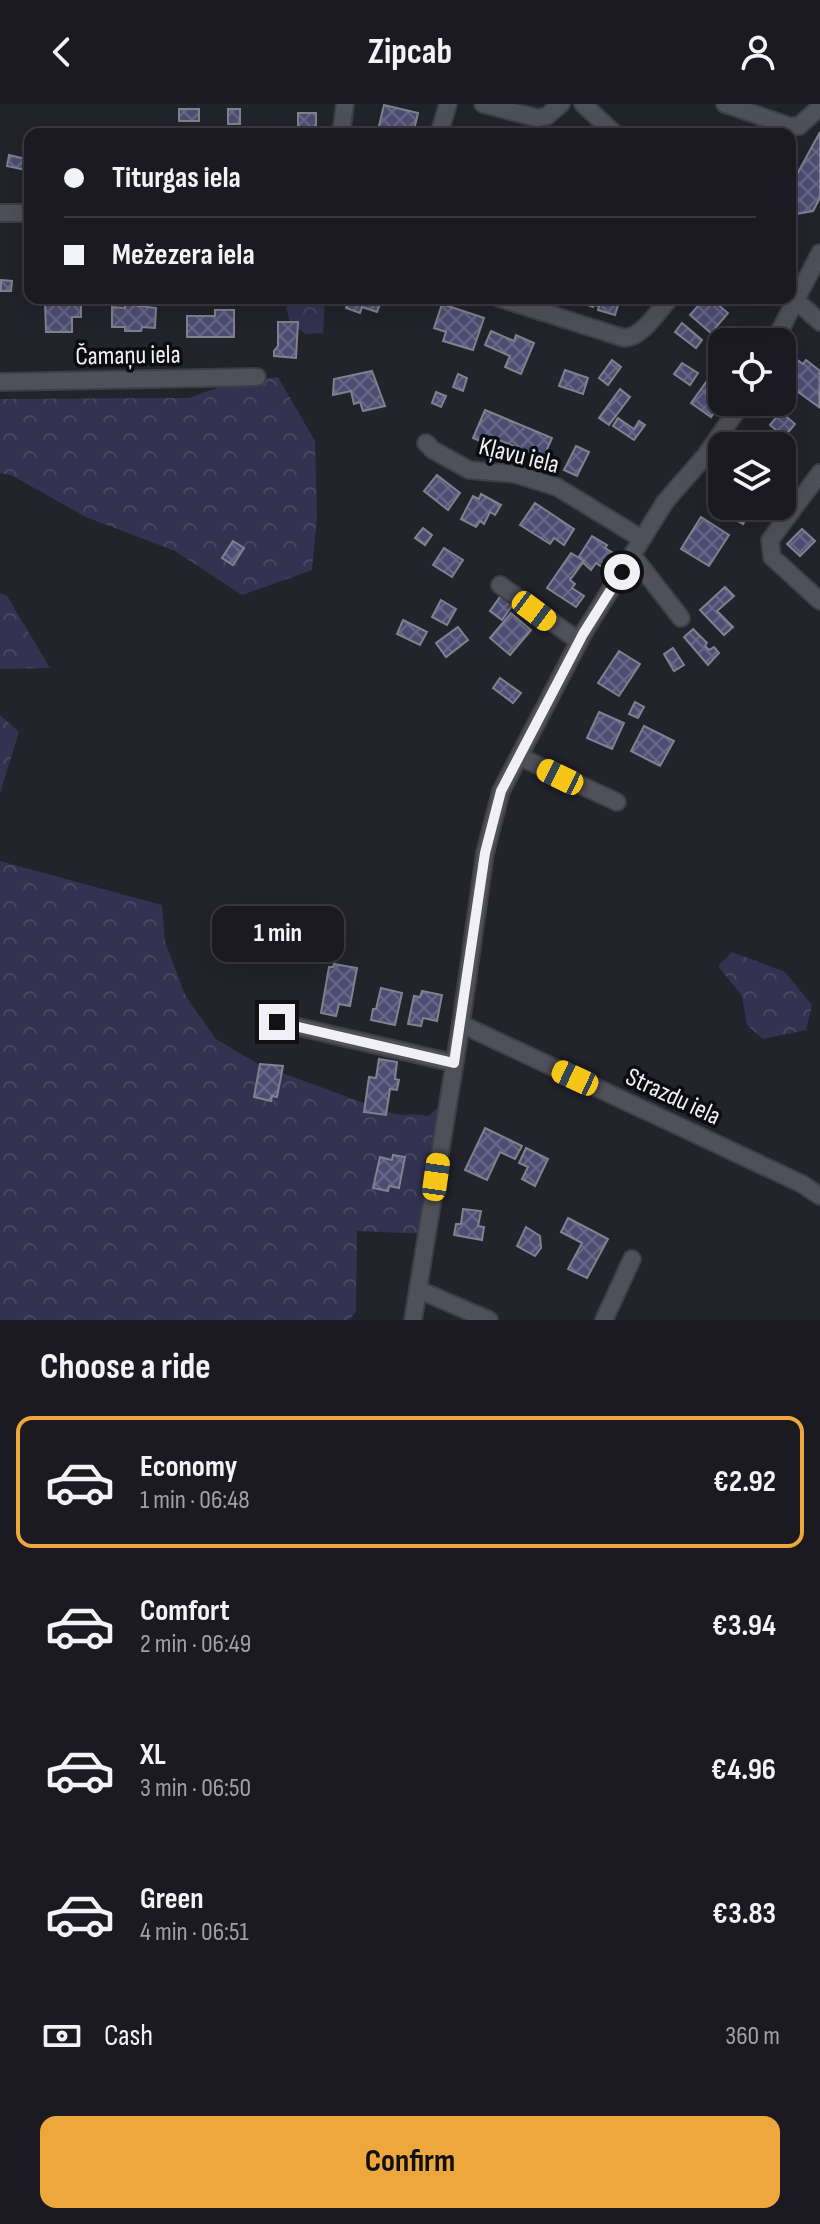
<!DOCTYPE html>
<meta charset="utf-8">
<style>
body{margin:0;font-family:"Sofia Sans Condensed",sans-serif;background:#232329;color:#f1f3f6;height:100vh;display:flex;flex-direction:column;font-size:30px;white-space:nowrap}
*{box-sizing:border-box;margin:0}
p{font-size:26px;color:#9fa1a5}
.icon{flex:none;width:44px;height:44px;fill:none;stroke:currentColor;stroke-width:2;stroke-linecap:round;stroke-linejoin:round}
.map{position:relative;height:1216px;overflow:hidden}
.panel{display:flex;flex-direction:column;background:#1a1a20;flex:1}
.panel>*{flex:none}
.banner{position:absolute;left:24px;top:24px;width:772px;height:176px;border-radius:16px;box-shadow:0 8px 32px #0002,0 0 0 2px #38383e;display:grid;align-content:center;height:176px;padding:0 40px;background:#1a1a20}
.buttons{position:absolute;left:708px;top:224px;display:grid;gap:16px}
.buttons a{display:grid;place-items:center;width:88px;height:88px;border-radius:16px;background:#1a1a20;box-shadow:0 8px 32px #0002,0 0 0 2px #38383e;font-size:40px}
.end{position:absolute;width:36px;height:36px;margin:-18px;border:10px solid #f0f0f6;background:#111;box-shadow:0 0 0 4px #111}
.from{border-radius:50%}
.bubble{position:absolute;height:56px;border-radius:16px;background:#1a1a20;box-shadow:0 8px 32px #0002,0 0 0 2px #38383e;font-size:26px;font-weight:700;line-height:56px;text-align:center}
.car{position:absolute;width:24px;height:48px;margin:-24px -12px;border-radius:10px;box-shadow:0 0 6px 2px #0007;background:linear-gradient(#f5c518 24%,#345 0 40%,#f5c518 0 76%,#345 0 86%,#f5c518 0)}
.banner b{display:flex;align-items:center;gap:28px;height:76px;font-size:30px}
.banner b+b{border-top:2px solid #38383e}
.banner i{width:20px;height:20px;background:#f1f3f6}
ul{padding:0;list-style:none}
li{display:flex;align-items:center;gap:24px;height:132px;margin:0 16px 12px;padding:0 24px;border:4px solid transparent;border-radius:16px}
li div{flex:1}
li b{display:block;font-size:30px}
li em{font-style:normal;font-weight:700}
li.on{border-color:#eea73d}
li>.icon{width:72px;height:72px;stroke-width:1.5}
h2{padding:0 40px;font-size:36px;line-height:96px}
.pay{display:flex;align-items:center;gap:20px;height:88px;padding:0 40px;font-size:30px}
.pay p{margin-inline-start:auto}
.primary-button{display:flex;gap:16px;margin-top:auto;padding:16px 40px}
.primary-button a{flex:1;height:92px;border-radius:16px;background:#eea73d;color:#111;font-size:32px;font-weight:700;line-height:92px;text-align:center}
header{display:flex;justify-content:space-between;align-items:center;height:104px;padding:0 40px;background:#1a1a20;font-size:36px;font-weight:700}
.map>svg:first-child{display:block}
</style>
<header><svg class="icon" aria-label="back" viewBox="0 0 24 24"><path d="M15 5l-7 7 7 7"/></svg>Zipcab<svg class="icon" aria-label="person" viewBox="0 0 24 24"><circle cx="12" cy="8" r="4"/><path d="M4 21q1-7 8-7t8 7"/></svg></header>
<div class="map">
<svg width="820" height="1216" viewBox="0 0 820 1216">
<defs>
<pattern id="forest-crowns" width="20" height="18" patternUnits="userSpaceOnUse" patternTransform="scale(2)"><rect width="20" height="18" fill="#333351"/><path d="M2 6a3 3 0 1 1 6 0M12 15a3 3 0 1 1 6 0" fill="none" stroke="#474762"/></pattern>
<pattern id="building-cross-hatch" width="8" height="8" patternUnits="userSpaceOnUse" patternTransform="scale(2)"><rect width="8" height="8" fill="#4e4e74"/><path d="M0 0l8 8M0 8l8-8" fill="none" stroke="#686888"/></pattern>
</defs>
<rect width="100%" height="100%" fill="#22232b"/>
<g fill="url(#forest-crowns)">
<path d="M284 194H325L323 229 306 230 290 219Z"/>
<path d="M278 273 315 337 317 412 312 466 242 491 175 447 86 413 11 371 0 369V295L189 294 230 279Z"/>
<path d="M0 489 7 492 50 564 0 565Z"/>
<path d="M0 611 19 628 0 689Z"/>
<path d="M0 757 162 801 165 838 186 893 216 935 258 960 364 999C376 1002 384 1007 395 1010 403 1012 416 1009 428 1012L449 994 427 1130 357 1127 356 1208 349 1216H0Z"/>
<path d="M732 848 785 868 812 901 806 926 763 935 747 921 742 892 718 862Z"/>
</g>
<g fill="url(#building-cross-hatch)" stroke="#81828d" stroke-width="2">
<path d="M384 1 418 9 413 30H377Z"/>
<rect x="179" y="5" width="20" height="12"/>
<rect x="228" y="5" width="12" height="15"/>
<rect x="298" y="9" width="18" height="21"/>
<rect x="158" y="25" width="25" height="5"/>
<path d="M820 28V94L813 107 790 111V83Z"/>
<path d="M9 51 30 56V67L7 62Z"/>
<path d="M1 176 12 177 11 187H1Z"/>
<path d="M350 194H382L377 208 362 203 360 209 346 204Z"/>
<path d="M571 194H641L639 199 626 194 619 198 615 211 598 206 599 202 594 201 593 203Z"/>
<path d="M705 194H710L728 209 711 229 690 211Z"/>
<path d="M81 198V213H72V228H46L45 199Z"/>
<path d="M125 200 156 204 155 224 142 223 141 227H125V223H112V203L125 204Z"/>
<path d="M442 200 484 214 473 246 443 237 446 228 434 224Z"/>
<path d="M215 206H234V233H187V212H215Z"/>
<path d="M278 218H298L296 254 274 252V247L278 242Z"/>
<path d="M682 219 702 236 696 244 675 228Z"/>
<path d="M491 227 514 237 516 231 534 239 521 270 505 263 510 252 485 241Z"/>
<path d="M796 255 803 260 806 256 820 267 819 303 790 282 795 276 786 269Z"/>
<path d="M612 256 621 263 608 281 599 274Z"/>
<path d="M682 259 698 269 690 281 674 270Z"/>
<path d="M565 266 588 274 583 290 559 282Z"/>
<path d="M372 267 385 302 363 307 360 298 354 300 351 287 333 291 334 275Z"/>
<path d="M458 270 467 274 463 287 453 283Z"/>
<path d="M707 277 722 288V298L711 313 691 299Z"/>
<path d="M620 285 630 293 609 321 599 314Z"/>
<path d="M436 288 446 292 441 303 432 299Z"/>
<path d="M485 306 552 334 543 354 494 334 491 342 473 334Z"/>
<path d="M781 308 795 320 784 333 770 321Z"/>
<path d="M618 314 634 325 639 317 645 321 634 336 613 322Z"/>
<path d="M576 342 589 348 577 372 564 366Z"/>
<path d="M437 371 460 389 448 406 424 387Z"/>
<path d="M481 390 501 401 495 411 490 408 484 420 480 417 476 423 461 415 473 392 479 395Z"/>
<path d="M535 399 574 425 564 441 554 434 550 440 520 421Z"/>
<path d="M740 402 752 404 743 420 733 414Z"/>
<path d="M701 413 729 431 709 462 681 445Z"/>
<path d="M423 424 432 431 425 441 415 434Z"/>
<path d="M802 425 815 437 800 452 787 440Z"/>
<path d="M592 432 607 441 605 444 615 450 605 465 596 459 591 466 578 454Z"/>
<path d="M233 437 244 444 233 461 222 454Z"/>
<path d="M444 444 463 456 452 473 433 461Z"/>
<path d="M571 449 584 457 570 476 575 480 572 484 584 492 576 503 547 484Z"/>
<path d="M725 483 734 492 717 507 733 523 724 531 700 506Z"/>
<path d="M502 490 514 499 502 516 490 507Z"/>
<path d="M441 496 456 505 447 521 432 513Z"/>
<path d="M511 509 531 526 510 551 490 534Z"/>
<path d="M403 516 427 528 420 541 397 530Z"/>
<path d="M458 523 468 536 446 553 436 539Z"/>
<path d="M693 525 707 539 705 542 709 546 714 543 719 549 708 561 684 533Z"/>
<path d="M673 544 684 561 674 567 664 550Z"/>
<path d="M619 547 640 560 619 592 598 579Z"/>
<path d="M500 574 521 589 513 599 493 584Z"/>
<path d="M635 598 644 603 638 614 629 610Z"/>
<path d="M599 608 624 619 612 645 587 634Z"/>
<path d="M644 622 674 637 660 662 631 647Z"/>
<path d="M334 860 357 864 350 902 339 900 336 912 321 909 329 863H333Z"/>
<path d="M381 884 402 889 395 921 371 916 373 905H376Z"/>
<path d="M422 887 442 891 437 917 423 914 421 922 408 920 414 892 420 893Z"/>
<path d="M379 955 397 958 395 975 399 976 397 986 390 985 386 1011 364 1008 369 973 376 974Z"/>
<path d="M260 960 283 962 277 993 272 992 271 997 254 993Z"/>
<path d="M485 1024 522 1042 515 1055 500 1048 487 1076 465 1066Z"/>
<path d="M526 1044 548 1055 535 1082 522 1075 528 1063 519 1059Z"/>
<path d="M393 1051 405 1053 399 1084 389 1082 388 1087 373 1084 380 1053 392 1056Z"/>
<path d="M463 1105 481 1107 478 1122 484 1123 482 1136 454 1131 456 1120H461Z"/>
<path d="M568 1114 608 1135 587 1174 568 1165 582 1139 561 1128Z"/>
<path d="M526 1123 540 1132 541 1144 535 1152 517 1142Z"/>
</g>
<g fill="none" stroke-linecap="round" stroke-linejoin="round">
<g stroke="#3e3e46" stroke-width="20">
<g id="street">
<path d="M483 0 537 14 547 12 561 0"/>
<path d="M583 0 615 30"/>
<path d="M725 0 789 22H799L820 3"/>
<path d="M341 30 345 0"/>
<path d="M439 30 448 0"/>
<path d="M0 109H30"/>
<path d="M790 191 820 218"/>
<path d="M499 194 624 234C643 233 658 207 670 194"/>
<path d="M774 238 820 149"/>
<path d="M0 278 257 273"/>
<path d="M426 339 433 346 469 366 515 370 557 383 642 435"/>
<path d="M820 369 770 436 772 453 820 497"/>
<path d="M632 451 681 514"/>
<path d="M500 481 579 537"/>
<path d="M520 653 617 698"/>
<path d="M277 918 454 959"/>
<path d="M461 920 802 1080 820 1092"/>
<path d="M419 1186 489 1216"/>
<path d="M413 1216 461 920 485 749 501 687 583 530 665 398 705 352 743 298"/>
<path d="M604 1216 632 1155"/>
</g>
</g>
<use href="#street" stroke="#4f5059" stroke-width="16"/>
</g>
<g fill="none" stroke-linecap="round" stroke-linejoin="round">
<path stroke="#f0f0f6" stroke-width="10" d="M277 918 454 959 485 749 501 687 583 530 622 468"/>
</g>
<g text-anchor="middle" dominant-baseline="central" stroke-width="7" stroke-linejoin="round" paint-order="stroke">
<g font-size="26" fill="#f0f0f6" stroke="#0c0d10">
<text transform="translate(128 252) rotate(-1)">Čamaņu iela</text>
<text transform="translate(519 352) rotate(14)">Kļavu iela</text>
<text transform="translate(673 993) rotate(25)">Strazdu iela</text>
</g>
</g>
</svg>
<div class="buttons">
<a><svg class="icon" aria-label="locate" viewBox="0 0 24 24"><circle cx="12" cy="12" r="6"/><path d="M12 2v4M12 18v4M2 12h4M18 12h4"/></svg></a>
<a><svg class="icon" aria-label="layers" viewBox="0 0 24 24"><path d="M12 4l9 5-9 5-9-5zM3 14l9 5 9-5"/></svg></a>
</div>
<i class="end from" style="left:622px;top:468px"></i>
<i class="end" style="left:277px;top:918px"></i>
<div class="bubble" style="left:212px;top:802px;width:132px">1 min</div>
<i class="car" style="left:534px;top:507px;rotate:127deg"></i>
<i class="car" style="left:560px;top:673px;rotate:296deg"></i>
<i class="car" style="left:575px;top:974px;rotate:295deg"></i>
<i class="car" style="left:436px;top:1073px;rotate:8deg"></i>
<div class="banner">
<b><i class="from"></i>Titurgas iela</b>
<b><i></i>Mežezera iela</b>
</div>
</div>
<section class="panel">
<h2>Choose a ride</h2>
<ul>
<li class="on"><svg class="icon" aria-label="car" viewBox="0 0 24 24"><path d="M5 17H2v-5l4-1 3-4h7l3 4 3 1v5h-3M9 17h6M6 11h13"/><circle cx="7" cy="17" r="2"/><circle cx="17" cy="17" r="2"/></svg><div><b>Economy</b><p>1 min · 06:48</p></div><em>€2.92</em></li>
<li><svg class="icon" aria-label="car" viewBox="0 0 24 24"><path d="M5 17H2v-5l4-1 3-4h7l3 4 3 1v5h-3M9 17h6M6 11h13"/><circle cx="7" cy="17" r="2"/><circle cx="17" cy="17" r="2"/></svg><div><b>Comfort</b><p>2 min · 06:49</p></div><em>€3.94</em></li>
<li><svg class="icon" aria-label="car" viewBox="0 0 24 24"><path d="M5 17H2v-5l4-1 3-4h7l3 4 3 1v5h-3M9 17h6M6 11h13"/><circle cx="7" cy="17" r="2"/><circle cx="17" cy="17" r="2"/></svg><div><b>XL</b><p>3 min · 06:50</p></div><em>€4.96</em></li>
<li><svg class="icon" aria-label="car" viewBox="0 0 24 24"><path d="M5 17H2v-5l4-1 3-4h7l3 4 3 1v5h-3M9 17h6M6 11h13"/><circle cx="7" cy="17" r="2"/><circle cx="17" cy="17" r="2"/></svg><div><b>Green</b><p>4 min · 06:51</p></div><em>€3.83</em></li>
</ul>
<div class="pay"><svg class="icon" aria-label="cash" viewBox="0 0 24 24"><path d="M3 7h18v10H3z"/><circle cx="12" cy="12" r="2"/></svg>Cash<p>360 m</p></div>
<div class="primary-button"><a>Confirm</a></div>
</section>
